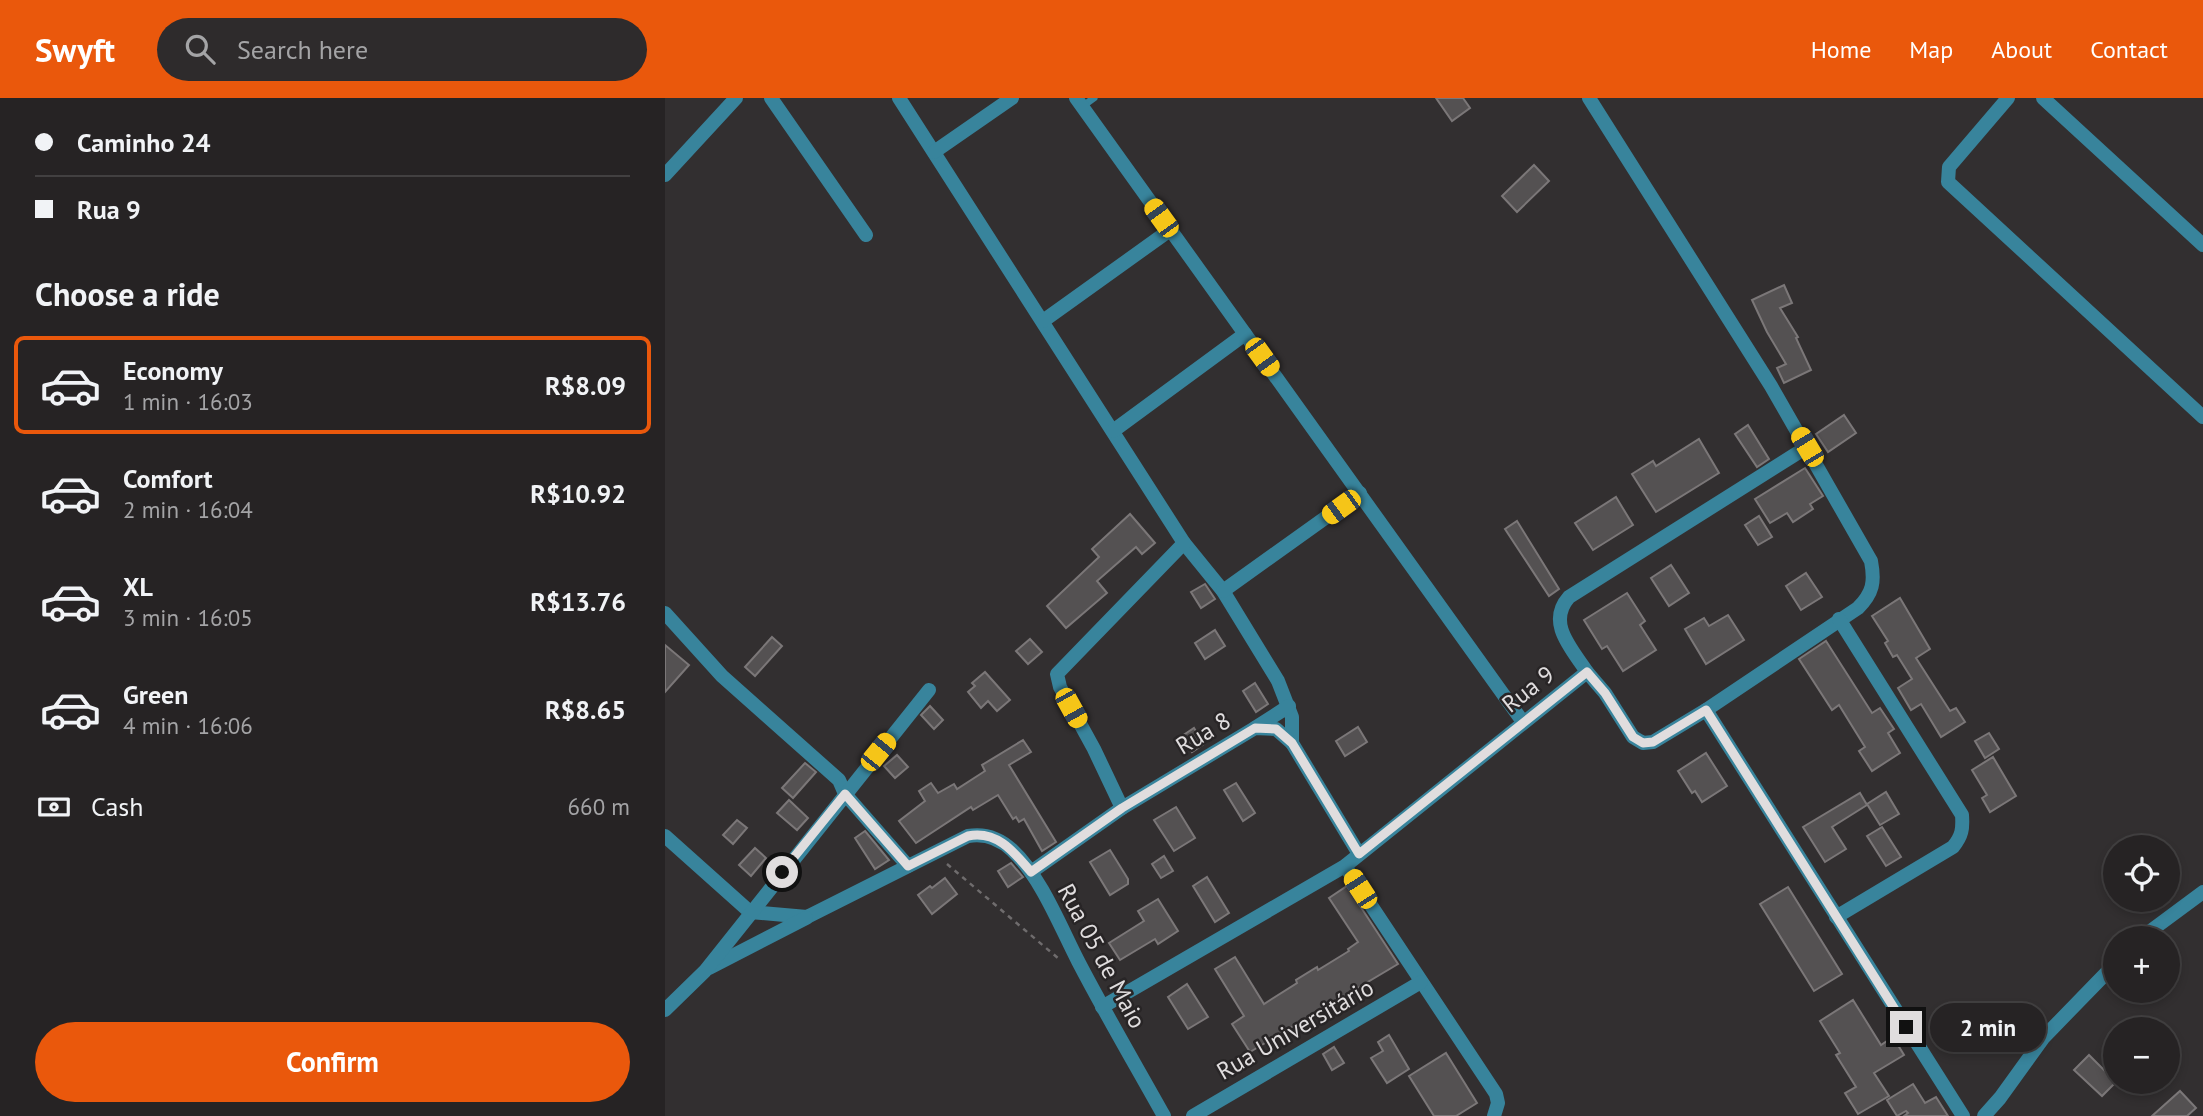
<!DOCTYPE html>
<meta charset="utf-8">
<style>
body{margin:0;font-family:"PT Sans",sans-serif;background:#2e2b2c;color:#f1f3f6;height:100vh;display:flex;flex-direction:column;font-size:26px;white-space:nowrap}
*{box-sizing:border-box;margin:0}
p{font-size:23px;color:#a4a4a6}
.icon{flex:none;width:38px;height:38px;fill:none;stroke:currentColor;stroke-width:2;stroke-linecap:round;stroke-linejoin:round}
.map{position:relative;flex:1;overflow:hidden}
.drawer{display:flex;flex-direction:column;background:#262324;width:665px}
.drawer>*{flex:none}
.hud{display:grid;align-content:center;height:154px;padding:0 35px;background:#262324}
.buttons{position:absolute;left:1438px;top:737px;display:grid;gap:14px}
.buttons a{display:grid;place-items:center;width:77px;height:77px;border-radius:50%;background:#262324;box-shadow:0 4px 10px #0003,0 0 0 2px #424041;font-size:35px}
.end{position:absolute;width:32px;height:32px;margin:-16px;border:9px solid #e0ddde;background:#111;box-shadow:0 0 0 4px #111}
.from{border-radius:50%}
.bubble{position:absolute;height:49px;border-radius:24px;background:#262324;box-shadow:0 4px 10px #0003,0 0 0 2px #424041;font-size:23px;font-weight:700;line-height:49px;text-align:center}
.car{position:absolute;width:21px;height:42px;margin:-21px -10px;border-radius:9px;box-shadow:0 0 5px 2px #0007;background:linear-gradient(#f5c518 24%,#345 0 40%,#f5c518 0 76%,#345 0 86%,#f5c518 0)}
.hud b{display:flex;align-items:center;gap:24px;height:66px;font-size:26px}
.hud b+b{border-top:2px solid #424041}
.hud i{width:18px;height:18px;background:#f1f3f6}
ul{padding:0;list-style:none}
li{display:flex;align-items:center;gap:21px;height:98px;margin:0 14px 10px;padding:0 21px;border:4px solid transparent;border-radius:10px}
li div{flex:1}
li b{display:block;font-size:26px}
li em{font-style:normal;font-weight:700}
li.selected{border-color:#ea580c}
li>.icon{width:63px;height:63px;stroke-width:1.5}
h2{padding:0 35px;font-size:32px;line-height:84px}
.pay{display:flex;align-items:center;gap:18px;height:77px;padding:0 35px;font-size:26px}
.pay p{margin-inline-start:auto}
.action{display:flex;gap:14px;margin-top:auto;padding:14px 35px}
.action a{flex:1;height:80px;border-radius:42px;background:#ea580c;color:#fff;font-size:28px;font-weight:700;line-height:80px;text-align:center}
header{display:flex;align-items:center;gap:42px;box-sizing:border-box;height:98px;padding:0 35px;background:#ea580c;color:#fff}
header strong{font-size:33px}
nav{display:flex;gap:38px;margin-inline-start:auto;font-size:24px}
.search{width:490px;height:63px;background:#2e2b2c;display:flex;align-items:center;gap:18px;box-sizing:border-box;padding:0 24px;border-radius:38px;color:#a4a4a6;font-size:26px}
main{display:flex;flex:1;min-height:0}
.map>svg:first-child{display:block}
</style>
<header>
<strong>Swyft</strong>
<div class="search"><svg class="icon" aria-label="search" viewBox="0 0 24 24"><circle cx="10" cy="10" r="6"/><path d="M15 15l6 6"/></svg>Search here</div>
<nav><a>Home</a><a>Map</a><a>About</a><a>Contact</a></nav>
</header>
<main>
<section class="drawer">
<div class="hud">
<b><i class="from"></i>Caminho 24</b>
<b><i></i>Rua 9</b>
</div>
<h2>Choose a ride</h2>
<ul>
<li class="selected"><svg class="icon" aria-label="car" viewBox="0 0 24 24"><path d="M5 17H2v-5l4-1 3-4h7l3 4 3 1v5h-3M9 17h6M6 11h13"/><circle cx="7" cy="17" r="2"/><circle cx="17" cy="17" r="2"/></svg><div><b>Economy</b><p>1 min · 16:03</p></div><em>R$8.09</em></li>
<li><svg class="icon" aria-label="car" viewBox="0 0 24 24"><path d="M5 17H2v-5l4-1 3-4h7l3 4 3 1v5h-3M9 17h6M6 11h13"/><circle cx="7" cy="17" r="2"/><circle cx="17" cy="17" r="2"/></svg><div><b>Comfort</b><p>2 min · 16:04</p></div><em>R$10.92</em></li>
<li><svg class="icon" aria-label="car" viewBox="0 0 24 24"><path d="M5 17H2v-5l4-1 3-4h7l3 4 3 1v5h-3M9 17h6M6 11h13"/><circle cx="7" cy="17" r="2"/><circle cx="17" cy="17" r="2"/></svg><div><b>XL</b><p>3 min · 16:05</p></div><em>R$13.76</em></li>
<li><svg class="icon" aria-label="car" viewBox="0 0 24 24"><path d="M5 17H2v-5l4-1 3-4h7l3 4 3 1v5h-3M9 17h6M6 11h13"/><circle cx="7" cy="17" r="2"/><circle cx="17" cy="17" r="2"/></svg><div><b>Green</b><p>4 min · 16:06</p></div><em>R$8.65</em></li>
</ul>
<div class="pay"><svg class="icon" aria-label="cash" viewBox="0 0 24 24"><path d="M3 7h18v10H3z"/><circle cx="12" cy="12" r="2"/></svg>Cash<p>660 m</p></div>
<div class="action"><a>Confirm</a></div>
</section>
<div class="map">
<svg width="1538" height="1018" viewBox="0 0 1538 1018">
<rect width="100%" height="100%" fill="#322f30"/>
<g fill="#545152" stroke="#7b7778" stroke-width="2">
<path d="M771 0H798L805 10 787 23Z"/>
<path d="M869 67 884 83 852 114 837 98Z"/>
<path d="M1119 187 1127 205 1115 210 1133 239 1131 240 1146 272 1119 285 1112 270 1121 266 1102 234 1087 202Z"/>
<path d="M1179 317 1191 335 1163 354 1151 336Z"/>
<path d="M1083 327 1104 361 1092 369 1070 336Z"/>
<path d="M1034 341 1054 375 991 414 967 376 988 363 991 368Z"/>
<path d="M1140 370 1158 398 1145 406 1148 411 1128 424 1122 415 1105 425 1090 401Z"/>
<path d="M951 399 968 427 928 452 910 425Z"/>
<path d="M465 416 490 445 477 456 471 449 432 483 442 495 401 530 382 508 434 459 427 451Z"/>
<path d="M1094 418 1107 439 1093 447 1080 427Z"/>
<path d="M852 423 894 491 884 498 840 431Z"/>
<path d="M1006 467 1024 495 1004 508 986 480Z"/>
<path d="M1141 475 1157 499 1136 512 1121 488Z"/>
<path d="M540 486 550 501 536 510 526 494Z"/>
<path d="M962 495 980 523 975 527 991 552 958 573 942 548 937 551 919 522Z"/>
<path d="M1235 500 1265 551 1251 560 1285 613 1291 610 1300 624 1276 639 1256 606 1246 612 1233 590 1247 581 1232 557 1228 559 1220 545 1223 543 1207 518Z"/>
<path d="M1063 517 1079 542 1041 566 1020 531 1039 520 1044 528Z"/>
<path d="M550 532 560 548 540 561 530 545Z"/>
<path d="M107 539 117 548 90 578 80 569Z"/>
<path d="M365 541 377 554 363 566 351 553Z"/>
<path d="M1161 543 1207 615 1215 610 1229 631 1223 635 1235 655 1207 673 1194 653 1200 649 1174 607 1167 612 1134 561Z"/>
<path d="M0 547 24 567 0 594Z"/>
<path d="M320 574 345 602 332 613 323 603 316 610 303 594 310 588 307 585Z"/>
<path d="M590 585 603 606 591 614 578 593Z"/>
<path d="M265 608 278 622 269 631 256 617Z"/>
<path d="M693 629 702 644 680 658 671 643Z"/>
<path d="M529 630 539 646 527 654 517 638Z"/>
<path d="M1324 635 1334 651 1320 660 1310 643Z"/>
<path d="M358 642 366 654 344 667 391 744 377 753 359 721 354 724 351 719 348 721 333 697 308 712 306 709 251 745 234 723 260 703 254 693 266 685 273 695 289 686 292 691 320 673 317 667Z"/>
<path d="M1041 655 1062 688 1037 704 1030 693 1027 695 1013 673Z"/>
<path d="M232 657 243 669 230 680 219 668Z"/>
<path d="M1328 659 1351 698 1325 714 1317 700 1322 697 1307 672Z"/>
<path d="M140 665 151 674 128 700 117 690Z"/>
<path d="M571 685 590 715 578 723 559 692Z"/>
<path d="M1221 694 1234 716 1215 727 1202 706Z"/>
<path d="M1195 695 1202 707 1167 729 1181 751 1160 764 1138 729Z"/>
<path d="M124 702 143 720 132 732 112 715Z"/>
<path d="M511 709 530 740 509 753 489 722Z"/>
<path d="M72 722 82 730 68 746 58 737Z"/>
<path d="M1217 729 1236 759 1221 768 1202 738Z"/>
<path d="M200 733 224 762 210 771 190 740Z"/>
<path d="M90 750 101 760 86 778 74 767Z"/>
<path d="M445 752 463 781V786L445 797 425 764Z"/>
<path d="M499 758 508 773 496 780 487 766Z"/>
<path d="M346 765 358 779 343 789 333 773Z"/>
<path d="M542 779 564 815 550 824 528 788Z"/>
<path d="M280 780 292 796 267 816 253 797 265 788 267 790Z"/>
<path d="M682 788 733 866 585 954 567 926 579 918 550 871 570 859 599 906 632 885 631 882 652 869 653 872 684 853 683 851 693 844 664 800Z"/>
<path d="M1123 789 1177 876 1149 893 1095 806Z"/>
<path d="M493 801 513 833 493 846 490 841 455 862 444 845 479 823 473 813Z"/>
<path d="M522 886 543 919 523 931 503 899Z"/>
<path d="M1188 902 1216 947 1228 939 1239 957 1209 975 1224 998 1193 1016 1180 995 1191 989 1171 957 1175 955 1155 923Z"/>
<path d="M724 937 744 971 722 985 706 960 718 953 713 944Z"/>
<path d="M669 949 679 965 667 972 658 956Z"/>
<path d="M781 955 812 1005 791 1018H769L744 978Z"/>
<path d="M1424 957 1451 984 1437 998 1409 972Z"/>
<path d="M1248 986 1260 1005 1271 999 1283 1018H1239L1243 1015 1241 1013 1232 1018 1222 1002Z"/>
<path d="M1515 993 1531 1010 1522 1018H1487Z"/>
</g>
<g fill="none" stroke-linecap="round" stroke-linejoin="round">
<path stroke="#6f6c6d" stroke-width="2.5" stroke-dasharray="5 5" stroke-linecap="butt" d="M282 766 394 861"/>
<path stroke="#38849c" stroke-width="7" d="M418 8 429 0"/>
<g stroke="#38849c" stroke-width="14">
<path d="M106 0 201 137"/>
<path d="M234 0 519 445 558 493 613 583 627 619V645"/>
<path d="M411 0 858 624"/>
<path d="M924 0 1106 288 1206 463C1210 484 1208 495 1193 510L1041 612"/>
<path d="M1343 0 1284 69 1283 84 1538 319"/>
<path d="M1378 0 1538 147"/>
<path d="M269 54 347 0"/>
<path d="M0 77 71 0"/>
<path d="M378 223 505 132"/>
<path d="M448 333 580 236"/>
<path d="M558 493 695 395"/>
<path d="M0 515 57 578 174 682 180 696 243 768"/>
<path d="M922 574C907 551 881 525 904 499L1142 349"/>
<path d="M590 630 624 608"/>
<path d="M457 710 429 651 395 589 392 576 519 445"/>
<path d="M0 738 85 814 142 819 303 738C320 735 334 740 347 752 376 779 395 828 413 863 440 915 470 966 499 1018"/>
<path d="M680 768 831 996 833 1005 829 1018"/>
<path d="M366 774 457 710 590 630 611 631 627 645 694 756"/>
<path d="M1171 819 1288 749C1297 738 1298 731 1297 717L1174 521"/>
<path d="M1476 840 1538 794"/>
<path d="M44 870 141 820"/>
<path d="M437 909 680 768 922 574 940 595 968 639 978 645 988 644 1041 612 1298 1018"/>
<path d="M0 912 40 873 264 592"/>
<path d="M528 1018 756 884"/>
<path d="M1319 1018 1335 1000 1379 939 1451 865"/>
</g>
</g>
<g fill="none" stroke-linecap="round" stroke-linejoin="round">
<path stroke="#e0ddde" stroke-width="9" d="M117 774 180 696 243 768 303 738C332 732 349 754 366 774L457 710 590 630 611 631 627 645 694 756 922 574 940 595 968 639 978 645 988 644 1041 612 1241 929"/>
</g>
<g text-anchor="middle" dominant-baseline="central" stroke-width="5" stroke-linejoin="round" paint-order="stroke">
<g font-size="24" fill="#e0ddde" stroke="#282526">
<text transform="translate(863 591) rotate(-38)">Rua 9</text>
<text transform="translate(538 635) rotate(-31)">Rua 8</text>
<text transform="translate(437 858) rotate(62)">Rua 05 de Maio</text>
<text transform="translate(630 931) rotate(-30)">Rua Universitário</text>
</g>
</g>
</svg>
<div class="buttons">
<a><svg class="icon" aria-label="locate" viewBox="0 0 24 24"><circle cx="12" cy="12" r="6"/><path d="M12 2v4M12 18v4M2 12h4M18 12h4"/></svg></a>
<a>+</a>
<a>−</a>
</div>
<i class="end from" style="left:117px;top:774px"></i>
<i class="end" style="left:1241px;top:929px"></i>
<div class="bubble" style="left:1265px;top:905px;width:116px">2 min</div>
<i class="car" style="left:496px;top:120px;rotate:324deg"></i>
<i class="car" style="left:597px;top:259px;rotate:144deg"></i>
<i class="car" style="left:1142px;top:349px;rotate:329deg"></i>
<i class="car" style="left:676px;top:409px;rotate:234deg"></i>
<i class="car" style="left:406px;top:610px;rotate:151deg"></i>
<i class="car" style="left:213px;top:654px;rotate:39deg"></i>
<i class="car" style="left:695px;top:791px;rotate:327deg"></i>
</div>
</main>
